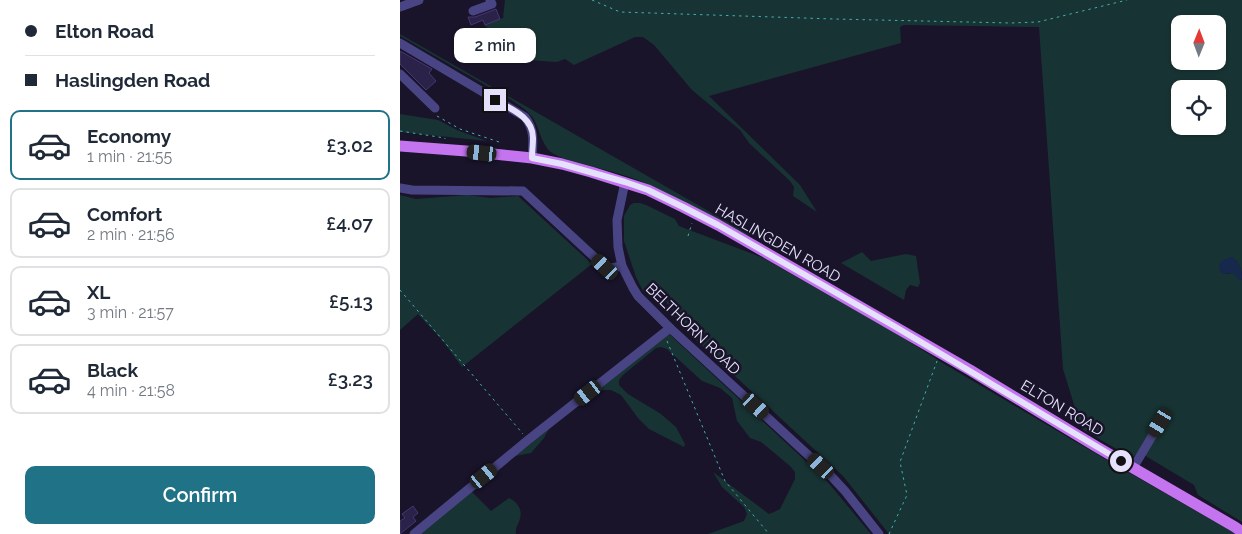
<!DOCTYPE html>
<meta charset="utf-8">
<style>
body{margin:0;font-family:Raleway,sans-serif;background:#f2f2f3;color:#1f2937;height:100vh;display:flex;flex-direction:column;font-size:19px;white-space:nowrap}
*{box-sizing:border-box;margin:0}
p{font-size:16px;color:#747a83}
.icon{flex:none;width:28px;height:28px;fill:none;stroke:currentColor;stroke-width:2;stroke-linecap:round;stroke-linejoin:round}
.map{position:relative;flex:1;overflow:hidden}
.details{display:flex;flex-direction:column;background:#fff;width:400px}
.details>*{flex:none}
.top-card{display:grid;align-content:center;height:110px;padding:0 25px;background:#fff}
.needle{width:32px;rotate:1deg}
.fabs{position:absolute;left:771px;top:15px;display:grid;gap:10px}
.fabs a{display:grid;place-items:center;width:55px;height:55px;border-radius:10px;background:#fff;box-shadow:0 1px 4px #0004;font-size:25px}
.end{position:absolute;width:22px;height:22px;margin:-11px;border:6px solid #e5e1fc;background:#111;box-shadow:0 0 0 2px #111}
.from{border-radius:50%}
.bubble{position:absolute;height:35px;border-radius:10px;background:#fff;box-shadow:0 1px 4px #0004;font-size:16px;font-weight:600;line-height:35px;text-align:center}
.car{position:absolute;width:15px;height:30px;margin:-15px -8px;border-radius:6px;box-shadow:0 0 4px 1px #0007;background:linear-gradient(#222 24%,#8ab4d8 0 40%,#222 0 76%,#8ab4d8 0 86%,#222 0)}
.top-card b{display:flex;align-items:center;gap:18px;height:48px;font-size:19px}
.top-card b+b{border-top:1px solid #e0e1e3}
.top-card i{width:12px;height:12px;background:#1f2937}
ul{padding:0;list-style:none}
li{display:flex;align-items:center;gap:15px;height:70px;margin:0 10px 8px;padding:0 15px;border:2px solid #e0e1e3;border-radius:10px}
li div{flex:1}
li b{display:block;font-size:19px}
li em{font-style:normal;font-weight:600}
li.on{border-color:#207386}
li>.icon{width:45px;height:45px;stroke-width:1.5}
.action{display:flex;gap:10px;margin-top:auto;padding:10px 25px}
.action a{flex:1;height:58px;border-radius:10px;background:#207386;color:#fff;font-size:20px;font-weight:600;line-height:58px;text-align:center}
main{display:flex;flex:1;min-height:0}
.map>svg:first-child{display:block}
</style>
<main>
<section class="details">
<div class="top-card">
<b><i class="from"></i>Elton Road</b>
<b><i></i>Haslingden Road</b>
</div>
<ul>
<li class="on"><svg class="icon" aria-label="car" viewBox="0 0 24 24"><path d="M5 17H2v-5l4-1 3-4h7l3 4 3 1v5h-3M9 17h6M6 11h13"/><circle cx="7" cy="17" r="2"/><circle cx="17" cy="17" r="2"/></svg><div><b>Economy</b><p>1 min · 21:55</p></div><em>£3.02</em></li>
<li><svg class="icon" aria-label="car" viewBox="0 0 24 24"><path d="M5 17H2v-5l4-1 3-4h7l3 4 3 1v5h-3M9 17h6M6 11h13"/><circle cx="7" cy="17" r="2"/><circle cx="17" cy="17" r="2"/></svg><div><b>Comfort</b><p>2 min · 21:56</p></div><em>£4.07</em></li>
<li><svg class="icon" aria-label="car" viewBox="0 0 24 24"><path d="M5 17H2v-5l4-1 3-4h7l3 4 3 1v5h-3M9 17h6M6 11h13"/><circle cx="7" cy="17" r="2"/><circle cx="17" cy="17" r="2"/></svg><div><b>XL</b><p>3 min · 21:57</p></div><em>£5.13</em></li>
<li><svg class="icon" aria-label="car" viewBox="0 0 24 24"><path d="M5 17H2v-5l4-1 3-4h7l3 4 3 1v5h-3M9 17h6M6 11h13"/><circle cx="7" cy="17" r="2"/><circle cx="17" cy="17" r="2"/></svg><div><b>Black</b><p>4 min · 21:58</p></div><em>£3.23</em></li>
</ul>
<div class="action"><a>Confirm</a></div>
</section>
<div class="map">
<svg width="842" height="534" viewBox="0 0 842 534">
<rect width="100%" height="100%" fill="#19142a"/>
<g fill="#183333" fill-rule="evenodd">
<path d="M105 0H842V273C840 267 838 260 831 257L825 274 833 273 841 280 842 279V522L798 495 794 485 739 452 732 458 682 429 680 424 663 369 639 27 504 25 500 27 501 43 309 96 400 185 417 212 393 196 394 187 390 181 349 143 340 130 292 90 254 45 243 37H235L174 65 165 59 157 62 126 60 84 25 103 18ZM780 24H818V61H780ZM780 89H818V126H780Z"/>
<path d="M0 34 352 236 344 234C309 216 274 195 238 180 221 174 204 169 186 165 176 162 164 160 154 154 142 148 140 129 133 118 128 111 120 106 113 101L0 36Z"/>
<path d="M0 114 38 120 59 131 87 141 0 132Z"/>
<path d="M0 195 16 199 67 195 91 198 118 196 192 264 62 367 42 340 18 314 0 330Z"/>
<path d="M234 203H240L246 205 275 219 279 226 292 231 361 257 494 332 541 362 681 445 836 534H489L443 476 282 327 260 292 250 297 243 291 236 277 224 241V216L230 205Z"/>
<path d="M462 252 471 261 506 254 516 256 520 283 518 287 510 285 506 290 504 300 441 263Z"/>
<path d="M268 333 426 480 471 534H308L344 521 347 514 344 507 322 487 313 472 369 514 374 512 380 509 395 479V472L390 466 361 442 350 438 341 426 337 421 332 398 320 388 302 381 267 349 261 347 256 348 223 375 219 380V385L228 394 261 414 276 427 285 444 284 447 249 429 238 418 221 395 211 390H198Z"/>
<path d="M149 429 144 438 131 453 115 456Z"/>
<path d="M71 491 91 511 109 498C116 501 123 509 120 518 119 524 115 527 116 534H19Z"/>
</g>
<path fill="#16294d" d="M831 257C840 260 842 271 842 279L841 280 837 279 835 275 833 273 822 274 820 271 819 264C823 260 826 258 831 257Z"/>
<g fill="#2b2249" stroke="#453772">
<path d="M96 9 100 19 85 25 83 20 71 25 68 17H75Z"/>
<path d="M0 51 32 69 29 73 36 81 26 90 0 64Z"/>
<path d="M13 506 18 513 13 517 16 521 0 534V521L5 518 2 514Z"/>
</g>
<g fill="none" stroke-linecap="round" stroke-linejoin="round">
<g stroke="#3fb1ae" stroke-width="1" stroke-dasharray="2.5 4" stroke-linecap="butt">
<path d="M192 0 220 12 434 19 611 23 638 22 727 0"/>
<path d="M37 116 60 129 99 142 98 144"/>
<path d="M0 131 45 138V139"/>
<path d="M288 236 292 223"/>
<path d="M0 290 123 434"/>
<path d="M254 298 262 294"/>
<path d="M267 341 325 481 369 534"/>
<path d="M489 534 507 495 500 462 537 361"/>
</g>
<g stroke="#494584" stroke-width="9">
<path d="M0 7 19 0"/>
<path d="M73 11 92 4 90 0"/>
<path d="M0 43 125 117C135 130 133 143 132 158"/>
<path d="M0 74 35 108"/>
<path d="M225 182 217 220 218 247 222 266 233 288 238 296 270 328 432 477 445 491 479 534"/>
<path d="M0 188 12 190 123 191 205 267 211 268 222 266"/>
<path d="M733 468 760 423"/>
<path d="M14 534 128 440 270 328"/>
</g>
<path stroke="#c574f0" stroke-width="11" d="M0 146 66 151 132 158 162 164 191 172 248 190 283 207 318 225 570 370 697 447 835 527 842 532"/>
</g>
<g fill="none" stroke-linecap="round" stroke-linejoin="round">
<path stroke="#e5e1fc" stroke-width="6" d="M95 100C111 109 133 117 133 138 133 145 132 152 132 158L162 164 225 182 248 190 283 207 318 225 494 326 721 461"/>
</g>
<g text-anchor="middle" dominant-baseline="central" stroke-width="5" stroke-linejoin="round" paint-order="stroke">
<g font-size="15" fill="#e5e1fc" stroke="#19142a">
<text transform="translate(378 243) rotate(30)">HASLINGDEN ROAD</text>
<text transform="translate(293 329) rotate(44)">BELTHORN ROAD</text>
<text transform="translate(662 408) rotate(31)">ELTON ROAD</text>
</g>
</g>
</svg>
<div class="fabs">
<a><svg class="needle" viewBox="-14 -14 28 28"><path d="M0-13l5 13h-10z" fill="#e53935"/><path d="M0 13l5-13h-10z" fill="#747a83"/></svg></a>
<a><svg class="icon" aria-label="locate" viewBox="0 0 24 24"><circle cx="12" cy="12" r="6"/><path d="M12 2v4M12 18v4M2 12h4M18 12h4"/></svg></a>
</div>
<i class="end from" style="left:721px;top:461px"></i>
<i class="end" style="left:95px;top:100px"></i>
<div class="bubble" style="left:54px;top:28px;width:82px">2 min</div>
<i class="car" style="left:82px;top:153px;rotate:276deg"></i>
<i class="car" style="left:205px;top:267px;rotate:313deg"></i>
<i class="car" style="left:188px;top:393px;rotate:232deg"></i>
<i class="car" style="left:356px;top:406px;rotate:132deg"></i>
<i class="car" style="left:760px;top:423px;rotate:211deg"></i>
<i class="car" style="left:421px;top:466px;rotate:313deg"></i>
<i class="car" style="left:84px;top:476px;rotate:51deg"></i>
</div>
</main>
